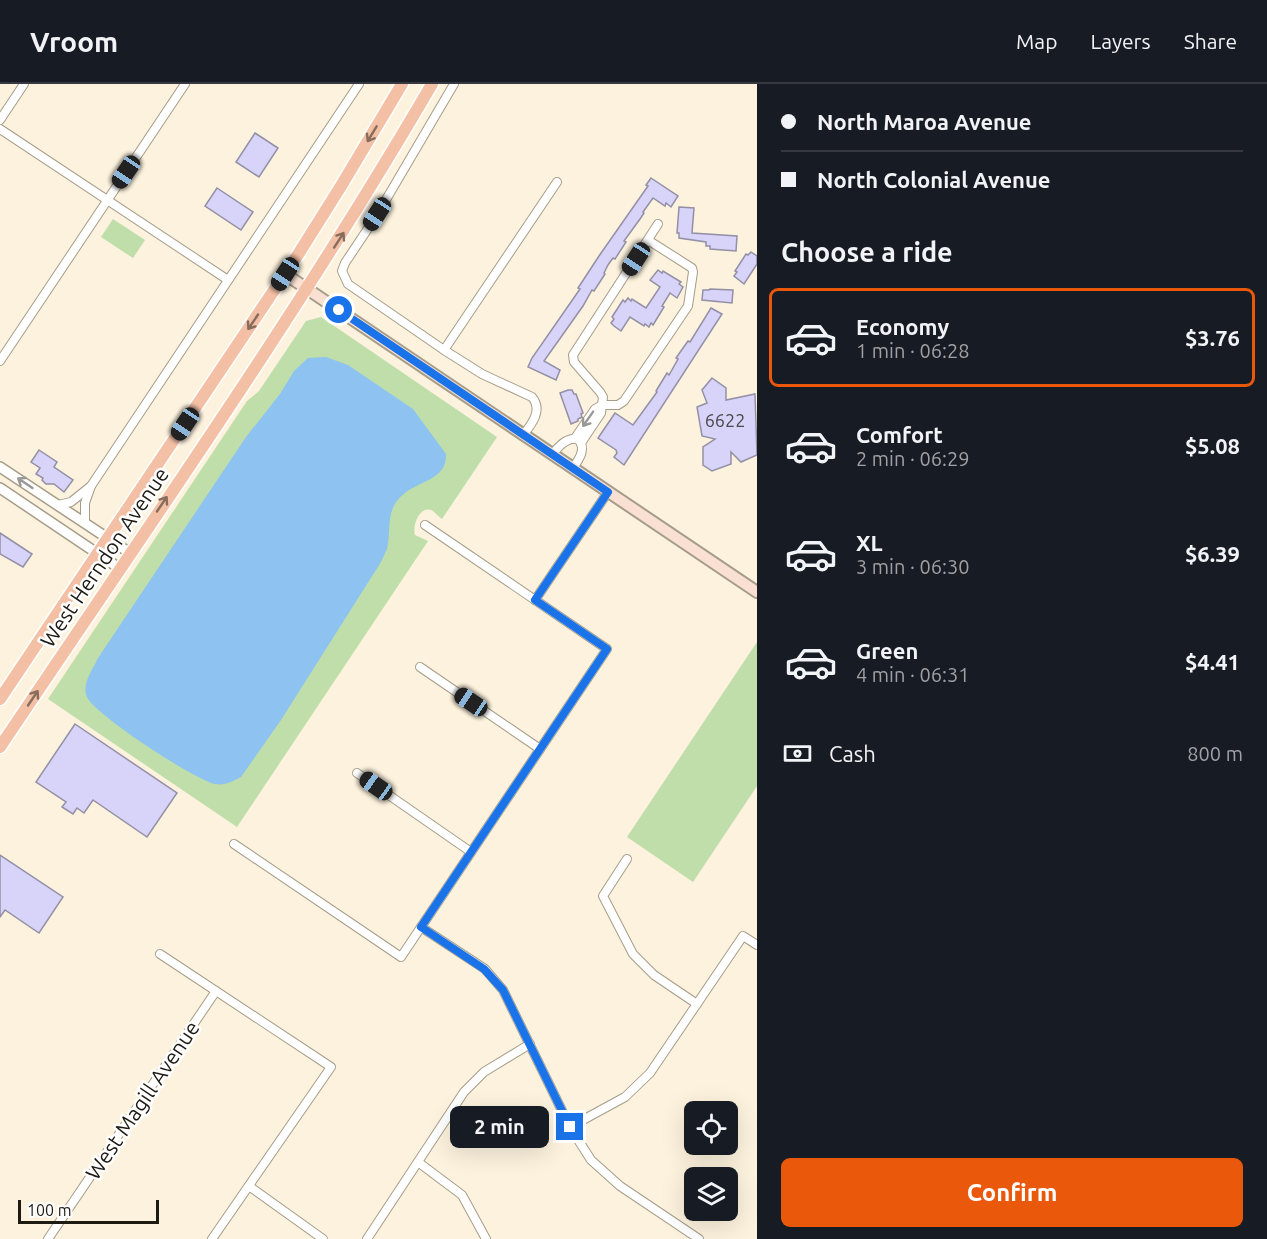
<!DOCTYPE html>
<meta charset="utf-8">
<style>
body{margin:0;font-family:Ubuntu,sans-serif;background:#242831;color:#f1f3f6;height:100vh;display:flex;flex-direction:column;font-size:22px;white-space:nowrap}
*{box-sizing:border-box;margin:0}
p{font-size:20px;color:#9ea1a6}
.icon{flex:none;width:33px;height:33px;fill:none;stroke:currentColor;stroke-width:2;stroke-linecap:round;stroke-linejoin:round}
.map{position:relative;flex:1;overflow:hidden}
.drawer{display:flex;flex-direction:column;background:#171b24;width:510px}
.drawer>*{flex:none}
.hud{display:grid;align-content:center;height:132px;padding:0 24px;background:#171b24}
.buttons{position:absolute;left:684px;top:1017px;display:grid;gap:12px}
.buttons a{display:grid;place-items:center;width:54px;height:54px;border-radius:9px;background:#171b24;box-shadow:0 6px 24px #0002;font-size:30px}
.scale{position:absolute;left:18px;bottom:15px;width:141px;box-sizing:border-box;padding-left:6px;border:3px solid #1d1a12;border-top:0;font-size:16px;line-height:21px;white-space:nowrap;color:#1d1a12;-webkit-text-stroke:4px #fff;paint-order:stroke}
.end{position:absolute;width:27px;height:27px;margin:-14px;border:8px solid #1a73e8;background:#fff;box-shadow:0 0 0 3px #fff}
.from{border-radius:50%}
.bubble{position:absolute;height:42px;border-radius:9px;background:#171b24;box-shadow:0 6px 24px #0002;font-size:20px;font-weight:700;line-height:42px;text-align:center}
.car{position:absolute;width:18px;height:36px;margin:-18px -9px;border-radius:8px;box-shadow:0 0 4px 2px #0007;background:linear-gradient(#222 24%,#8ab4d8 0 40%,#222 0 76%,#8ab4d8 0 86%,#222 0)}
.hud b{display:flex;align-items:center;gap:21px;height:57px;font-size:22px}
.hud b+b{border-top:2px solid #363941}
.hud i{width:15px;height:15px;background:#f1f3f6}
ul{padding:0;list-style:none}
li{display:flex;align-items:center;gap:18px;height:99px;margin:0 12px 9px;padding:0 12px;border:3px solid transparent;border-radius:9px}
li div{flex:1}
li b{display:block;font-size:22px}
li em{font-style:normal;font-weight:700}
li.on{border-color:#ea580c}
li>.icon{width:54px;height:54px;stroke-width:1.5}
h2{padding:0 24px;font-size:27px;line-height:72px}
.pay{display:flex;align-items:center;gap:15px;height:66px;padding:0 24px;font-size:22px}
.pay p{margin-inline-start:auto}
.cta{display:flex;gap:12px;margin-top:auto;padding:12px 24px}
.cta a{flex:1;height:69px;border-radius:9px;background:#ea580c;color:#fff;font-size:24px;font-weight:700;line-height:69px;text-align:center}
header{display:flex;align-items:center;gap:36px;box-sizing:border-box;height:84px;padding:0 30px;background:#171b24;border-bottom:2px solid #363941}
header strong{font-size:28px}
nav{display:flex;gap:33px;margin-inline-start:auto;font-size:21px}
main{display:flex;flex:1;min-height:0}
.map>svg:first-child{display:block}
</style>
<header>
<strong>Vroom</strong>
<nav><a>Map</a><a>Layers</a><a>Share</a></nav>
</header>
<main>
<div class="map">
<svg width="757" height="1155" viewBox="0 0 757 1155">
<rect width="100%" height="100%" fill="#fcf2dd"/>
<g fill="#bfdeaa">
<path d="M113 135 145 156 133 174 101 153Z"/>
<path d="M321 233 497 353 442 435C439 433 434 427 431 426 419 422 412 443 415 451L428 457 237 743 48 615 247 317 259 307 306 237Z"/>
<path d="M757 558V702L693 798 627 753Z"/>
</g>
<path fill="#8ec2f0" d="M326 273 348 281 413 325 446 370C447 395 421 396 405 409 384 425 392 444 387 465 385 469 383 474 381 478L281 636 241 693C234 697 224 702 215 700 195 696 95 631 87 613 81 601 93 585 98 574L246 353 280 310 294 287 308 274Z"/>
<g fill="#d7d3f9" stroke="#9390a5" stroke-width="1.5">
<path d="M255 49 278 64 259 93 236 78Z"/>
<path d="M651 94 678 112 671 123 666 119 665 122 653 114 643 128 644 129 640 135 624 157 626 158 615 175 613 174 608 181 604 189 605 190 594 207 592 206 583 222 544 277 560 286 556 296 528 283 532 274 580 205 578 204 599 172 648 102 646 101Z"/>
<path d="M217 104 253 128 241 146 205 122Z"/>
<path d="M679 123 694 124 692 149 737 152 736 167 710 165V162H706V158L679 154V149H677Z"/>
<path d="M751 168 757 172V180L744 200 734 192 737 188 735 187 746 170 748 171Z"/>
<path d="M658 186 662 189 663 187 681 198 679 200 683 203 677 214 670 209 662 222 664 223 653 241 651 239 649 243 645 240 644 242 630 233 621 247 614 242 611 239 614 235 612 233 623 216 625 218 628 214 631 217 632 215 646 224 660 203 650 196Z"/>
<path d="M710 205 733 206 732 219 702 216 703 206H709Z"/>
<path d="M711 224 722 230 624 381 614 373 617 369 616 366 598 354 615 329 633 341 657 308 656 307 667 289 669 291 678 275 676 274 688 257 690 258Z"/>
<path d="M712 294 726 304V316L755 310 757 371 741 378 731 368V380L712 387 703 381V363L715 355 702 352 697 323 707 319 702 306Z"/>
<path d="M568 306H572L574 310H576L583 329 581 330 582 333 578 335V337L571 340 560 309Z"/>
<path d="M39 366 57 378 54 383 73 396 64 408 54 400H46L42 396 43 394 36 390 40 384 31 378Z"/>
<path d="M0 449 32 470 23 483 0 470Z"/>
<path d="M75 640 177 709 147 753 93 716 84 729 77 724 73 730 62 723 66 718 36 698Z"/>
<path d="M0 771 63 813 39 849 5 826 0 833Z"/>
</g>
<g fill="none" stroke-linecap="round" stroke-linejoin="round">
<g stroke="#a69d89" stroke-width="10">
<g id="minor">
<path d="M0 36 24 0"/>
<path d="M0 45 228 196"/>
<path d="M648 156 692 184 693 188 688 222 624 317 618 321H602L603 313 600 308 574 278 573 271 658 140"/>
<path d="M444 266 348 200 342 187 345 179 377 131 454 0"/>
<path d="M0 277 185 0"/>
<path d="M523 351C532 340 543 326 532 313L482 290 444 266 557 98"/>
<path d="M575 354 595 325 602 321 601 329 581 359"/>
<path d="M552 370C559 363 566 353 578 355 587 365 579 375 573 384"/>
<path d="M58 421 71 418 91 402"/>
<path d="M85 439V419L91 402 359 0"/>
<path d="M535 516 608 408"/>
<path d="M420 583 540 665"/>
<path d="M357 689 471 768"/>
<path d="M234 760 401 873 607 565 425 441"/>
<path d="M627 775 603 812 633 870 654 891 697 920"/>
<path d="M421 843 485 885 503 906 570 1043 591 1076 620 1102 699 1155"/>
<path d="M160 870 331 983 212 1155"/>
<path d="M570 1043 625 1013 650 989 743 852 757 861"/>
<path d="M418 1078 462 1111 486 1155"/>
<path d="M249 1102 323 1155"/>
<path d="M48 1155 216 907"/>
<path d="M367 1155 464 1008 484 988 530 960"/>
</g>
</g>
<g stroke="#a69d89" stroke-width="12">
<g id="tertiary">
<path d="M0 383 130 469"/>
<path d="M0 404 119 484"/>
</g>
</g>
<g stroke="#a69d89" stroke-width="14">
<path id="secondary" d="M285 190 757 508"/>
</g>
<g stroke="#fff" stroke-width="15">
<g id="primary">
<path d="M0 615 299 169 341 102 402 0"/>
<path d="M0 663C147 444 299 228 432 0"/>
</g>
</g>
<use href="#minor" stroke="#fff" stroke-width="8"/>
<use href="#tertiary" stroke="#fff" stroke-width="9"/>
<use href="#secondary" stroke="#f9e0d2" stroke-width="10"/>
<use href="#primary" stroke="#f3c0a5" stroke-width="12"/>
</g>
<defs><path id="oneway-shaft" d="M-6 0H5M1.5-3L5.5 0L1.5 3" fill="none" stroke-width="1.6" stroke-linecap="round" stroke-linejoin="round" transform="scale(1.5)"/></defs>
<g stroke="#886d5c">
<use href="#oneway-shaft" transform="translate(372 50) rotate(121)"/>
<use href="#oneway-shaft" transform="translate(339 156) rotate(-57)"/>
<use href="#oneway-shaft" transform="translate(253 238) rotate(124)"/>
<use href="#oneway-shaft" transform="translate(162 420) rotate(-56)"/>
<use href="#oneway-shaft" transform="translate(33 614) rotate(-56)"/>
</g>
<g stroke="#999894">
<use href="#oneway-shaft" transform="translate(588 335) rotate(125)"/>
<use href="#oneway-shaft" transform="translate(25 399) rotate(-146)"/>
</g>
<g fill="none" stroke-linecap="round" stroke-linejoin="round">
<path stroke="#1a73e8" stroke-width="8" d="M339 226 608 408 535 516 607 565 421 843 484 885 503 906 570 1043"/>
</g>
<g text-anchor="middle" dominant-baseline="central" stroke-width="5" stroke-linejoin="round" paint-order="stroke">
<g font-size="18" fill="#4c484c">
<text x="725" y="336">6622</text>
</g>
<g font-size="21" fill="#1d1a12" stroke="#fff">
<text transform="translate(104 473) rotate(-56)">West Herndon Avenue</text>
<text transform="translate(142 1016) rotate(-56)">West Magill Avenue</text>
</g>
</g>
</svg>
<div class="buttons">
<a><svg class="icon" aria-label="locate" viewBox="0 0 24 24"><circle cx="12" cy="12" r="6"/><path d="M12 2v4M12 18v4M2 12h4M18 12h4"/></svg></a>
<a><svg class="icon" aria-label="layers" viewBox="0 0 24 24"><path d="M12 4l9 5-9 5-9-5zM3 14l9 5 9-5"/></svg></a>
</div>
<div class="scale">100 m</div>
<i class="end from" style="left:339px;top:226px"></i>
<i class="end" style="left:570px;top:1043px"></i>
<div class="bubble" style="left:450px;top:1022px;width:99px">2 min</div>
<i class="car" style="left:126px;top:88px;rotate:214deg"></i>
<i class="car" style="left:377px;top:130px;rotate:213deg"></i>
<i class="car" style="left:636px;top:175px;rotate:213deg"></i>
<i class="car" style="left:285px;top:190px;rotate:213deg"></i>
<i class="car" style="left:185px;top:340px;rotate:214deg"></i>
<i class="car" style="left:471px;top:618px;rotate:304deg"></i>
<i class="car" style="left:376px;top:702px;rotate:305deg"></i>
</div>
<section class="drawer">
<div class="hud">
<b><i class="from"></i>North Maroa Avenue</b>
<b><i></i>North Colonial Avenue</b>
</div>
<h2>Choose a ride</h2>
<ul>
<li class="on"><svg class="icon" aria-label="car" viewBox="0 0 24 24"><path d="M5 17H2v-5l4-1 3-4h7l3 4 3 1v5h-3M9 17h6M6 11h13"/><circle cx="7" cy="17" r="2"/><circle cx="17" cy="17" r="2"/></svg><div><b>Economy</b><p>1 min · 06:28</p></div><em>$3.76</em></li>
<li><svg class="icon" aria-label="car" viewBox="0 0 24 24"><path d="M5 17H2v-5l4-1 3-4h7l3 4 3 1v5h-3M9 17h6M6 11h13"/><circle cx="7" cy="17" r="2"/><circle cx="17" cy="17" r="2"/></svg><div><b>Comfort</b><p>2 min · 06:29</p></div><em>$5.08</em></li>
<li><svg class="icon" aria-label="car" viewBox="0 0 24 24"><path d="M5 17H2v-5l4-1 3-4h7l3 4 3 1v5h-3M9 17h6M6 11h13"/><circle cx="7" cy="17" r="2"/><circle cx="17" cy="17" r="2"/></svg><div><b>XL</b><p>3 min · 06:30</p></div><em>$6.39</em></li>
<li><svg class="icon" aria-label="car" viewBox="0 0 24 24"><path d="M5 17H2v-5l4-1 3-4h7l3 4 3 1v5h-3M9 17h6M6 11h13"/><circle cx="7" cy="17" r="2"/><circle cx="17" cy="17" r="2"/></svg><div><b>Green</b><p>4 min · 06:31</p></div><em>$4.41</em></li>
</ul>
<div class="pay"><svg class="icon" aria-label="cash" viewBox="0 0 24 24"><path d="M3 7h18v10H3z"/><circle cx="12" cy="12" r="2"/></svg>Cash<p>800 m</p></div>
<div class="cta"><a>Confirm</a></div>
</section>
</main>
